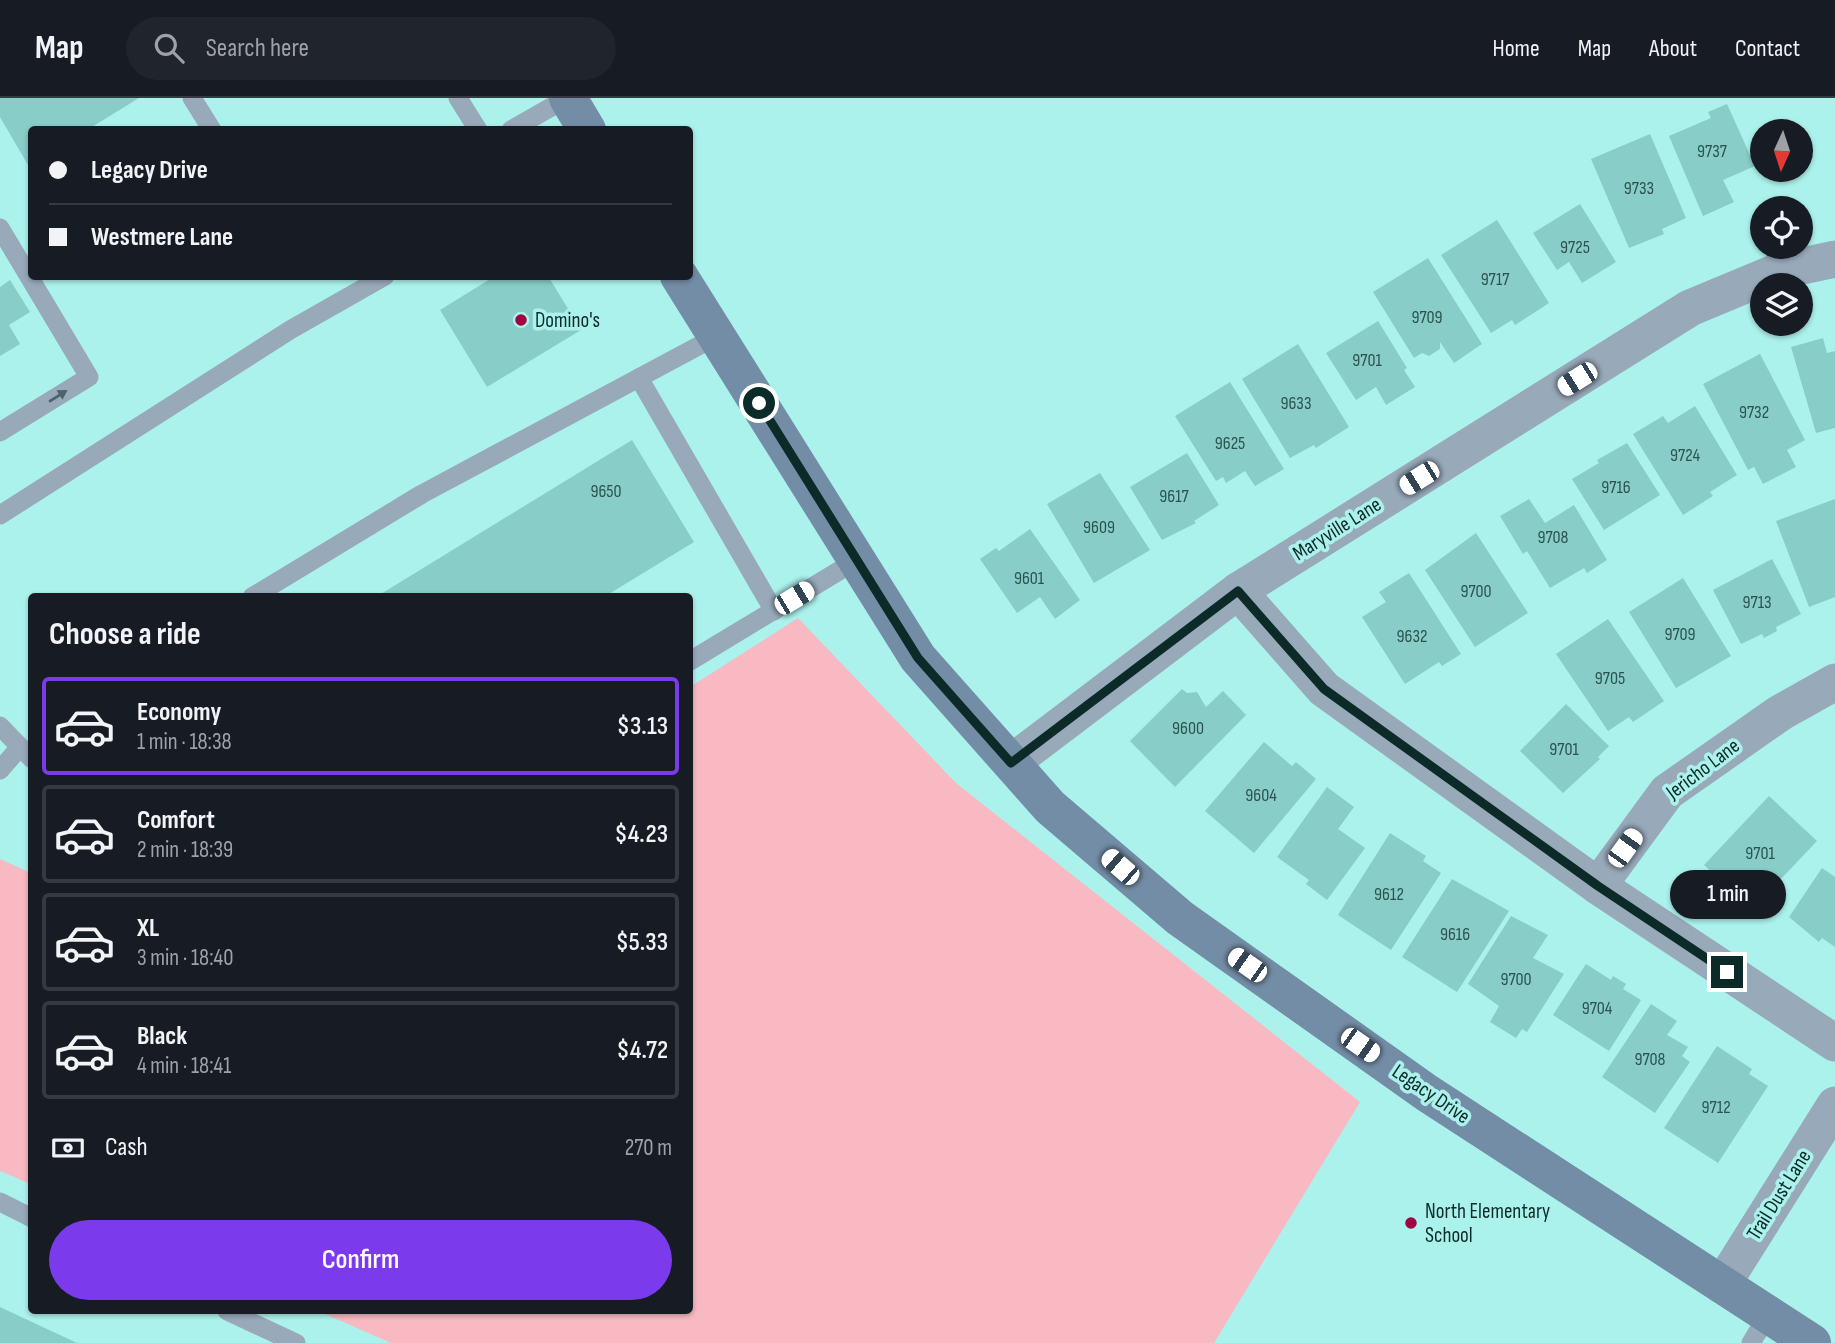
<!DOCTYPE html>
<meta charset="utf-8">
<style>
body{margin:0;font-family:"Sofia Sans Condensed",sans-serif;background:#20242c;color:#f1f3f6;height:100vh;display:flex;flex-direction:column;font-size:26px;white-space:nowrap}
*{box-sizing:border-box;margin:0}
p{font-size:23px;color:#9ea1a6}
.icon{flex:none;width:38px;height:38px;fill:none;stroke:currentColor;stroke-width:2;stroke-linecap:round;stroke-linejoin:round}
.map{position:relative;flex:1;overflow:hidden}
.panel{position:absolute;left:28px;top:495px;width:665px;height:721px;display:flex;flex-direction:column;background:#171b24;border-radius:7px;box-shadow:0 2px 5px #0004}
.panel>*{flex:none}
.guide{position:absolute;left:28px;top:28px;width:665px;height:154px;border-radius:7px;box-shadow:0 2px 5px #0004;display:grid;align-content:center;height:154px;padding:0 21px;background:#171b24}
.needle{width:46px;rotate:183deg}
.fabs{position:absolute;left:1750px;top:21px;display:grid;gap:14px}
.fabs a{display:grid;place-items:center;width:63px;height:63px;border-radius:50%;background:#171b24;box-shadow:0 2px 5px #0004;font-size:35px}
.end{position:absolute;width:32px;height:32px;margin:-16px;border:9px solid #0c2a28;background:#fff;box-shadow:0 0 0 4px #fff}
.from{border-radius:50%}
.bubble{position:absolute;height:49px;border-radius:24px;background:#171b24;box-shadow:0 2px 5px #0004;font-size:23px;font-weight:600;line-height:49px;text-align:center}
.car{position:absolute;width:21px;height:42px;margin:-21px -10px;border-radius:9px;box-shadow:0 0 5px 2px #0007;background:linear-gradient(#fff 24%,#345 0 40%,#fff 0 76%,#345 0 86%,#fff 0)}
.guide b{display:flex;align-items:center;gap:24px;height:66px;font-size:26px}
.guide b+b{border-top:2px solid #363941}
.guide i{width:18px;height:18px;background:#f1f3f6}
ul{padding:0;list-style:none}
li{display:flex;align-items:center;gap:21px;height:98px;margin:0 14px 10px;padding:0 7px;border:4px solid #363941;border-radius:7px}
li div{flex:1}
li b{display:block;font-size:26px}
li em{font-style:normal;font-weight:600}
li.selected{border-color:#7c3aed}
li>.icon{width:63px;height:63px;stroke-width:1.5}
h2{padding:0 21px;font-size:32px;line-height:84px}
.pay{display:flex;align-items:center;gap:18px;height:77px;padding:0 21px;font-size:26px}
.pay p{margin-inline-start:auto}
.button{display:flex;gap:14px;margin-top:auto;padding:14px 21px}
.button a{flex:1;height:80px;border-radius:42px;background:#7c3aed;color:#fff;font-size:28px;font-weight:600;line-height:80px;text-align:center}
header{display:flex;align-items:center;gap:42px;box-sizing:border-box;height:98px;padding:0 35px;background:#171b24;border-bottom:2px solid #363941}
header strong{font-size:33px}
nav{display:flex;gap:38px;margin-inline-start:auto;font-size:24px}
.search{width:490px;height:63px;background:#20242c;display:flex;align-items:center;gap:18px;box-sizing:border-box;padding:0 24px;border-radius:38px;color:#9ea1a6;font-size:26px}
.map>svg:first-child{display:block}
</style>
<header>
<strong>Map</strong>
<div class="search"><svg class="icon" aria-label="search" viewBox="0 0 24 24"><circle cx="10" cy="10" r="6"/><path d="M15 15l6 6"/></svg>Search here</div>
<nav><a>Home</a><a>Map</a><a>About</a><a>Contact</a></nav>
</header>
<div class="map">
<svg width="1835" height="1245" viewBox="0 0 1835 1245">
<rect width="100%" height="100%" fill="#acf2ec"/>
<g fill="#f8b9c2">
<path d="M798 520 956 685 1360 1004 1214 1245H391L318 1213H690V589Z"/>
<path d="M0 761 31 775V1086L0 1073Z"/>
</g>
<g fill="#88cdc7">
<path d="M0 0H139L87 32H32V65L28 67 0 19Z"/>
<path d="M1727 6 1755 68 1723 82 1734 104 1703 118 1669 38 1711 20 1708 14Z"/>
<path d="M1650 36 1686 120 1662 131 1664 136 1629 150 1591 61Z"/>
<path d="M1580 106 1616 164 1582 185 1569 164 1557 172 1533 135Z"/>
<path d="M1497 122 1549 205 1515 227 1512 222 1491 235 1441 157Z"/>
<path d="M1428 160 1482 246 1454 265 1440 244V251L1429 258 1422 255 1414 260 1373 194Z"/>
<path d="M495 178H548L581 232 487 289 440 212Z"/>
<path d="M10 182 30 214 9 227 20 246 0 258V189Z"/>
<path d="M1378 223 1407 270 1404 272 1415 289 1386 307 1376 289 1356 302 1326 255Z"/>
<path d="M1823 240 1827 255 1835 253V330L1816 335 1791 249Z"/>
<path d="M1298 246 1349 329 1316 350 1314 347 1290 360 1242 281Z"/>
<path d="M1760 256 1805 342 1787 352 1796 369 1763 386 1754 369 1748 372 1703 286Z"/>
<path d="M1230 284 1284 371 1255 388 1245 373 1226 385 1223 379 1216 383 1175 318Z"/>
<path d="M1695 308 1737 377 1710 394 1713 398 1683 417 1633 336 1663 318 1668 325Z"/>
<path d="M632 342 694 444 604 499H376Z"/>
<path d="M1627 345 1660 397 1604 432 1572 381 1599 365 1597 362Z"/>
<path d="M1187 355 1219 407 1194 423 1196 425 1162 442 1130 389Z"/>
<path d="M1100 375 1150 452 1094 485 1047 406Z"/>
<path d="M1529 401 1545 425 1574 407 1607 462 1587 475 1584 470 1550 490 1527 453 1523 456 1500 418Z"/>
<path d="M1835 401V499L1809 509 1776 423Z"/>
<path d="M1030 431 1080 502 1055 521 1040 499 1017 515 980 461 996 450 999 453Z"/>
<path d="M1476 435 1528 515 1475 549 1425 472Z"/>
<path d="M1772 461 1801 516 1776 529 1777 533 1764 540 1762 536 1741 546 1713 492Z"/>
<path d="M1409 475 1461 556 1442 568 1439 564 1405 586 1362 519 1386 504 1379 494Z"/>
<path d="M1683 480 1731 558 1676 590 1629 514Z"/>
<path d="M1608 521 1664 603 1633 624 1629 619 1608 633 1556 556Z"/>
<path d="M1182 591 1187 595 1197 594 1206 609 1223 593 1246 617 1175 689 1130 643Z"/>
<path d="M1566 606 1609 648 1598 659 1600 661 1563 695 1520 653Z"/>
<path d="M1264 644 1292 668 1296 664 1316 681 1254 755 1205 713Z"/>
<path d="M1327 689 1354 709 1338 731 1365 750 1327 802 1306 786 1309 782 1277 759Z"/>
<path d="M1769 698 1817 743 1755 808 1734 788 1730 791 1704 767Z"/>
<path d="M1390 735 1426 758 1423 763 1441 775 1391 852 1338 817Z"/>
<path d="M1822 770 1835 779V849L1822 840 1819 844 1789 819Z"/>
<path d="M1452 781 1509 813 1457 894 1402 859Z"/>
<path d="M1511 818 1548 837 1533 860 1564 876 1527 934 1522 931 1516 940 1490 924 1499 908 1468 886Z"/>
<path d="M1586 866 1611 882 1613 878 1626 886 1623 891 1641 902 1609 953 1553 917Z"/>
<path d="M1651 906 1677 923 1667 937 1688 949 1682 958 1690 964 1655 1015 1602 979Z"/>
<path d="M1717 948 1752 971 1749 976 1768 988 1718 1065 1664 1030Z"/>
<path d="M0 1209 77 1245H0Z"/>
</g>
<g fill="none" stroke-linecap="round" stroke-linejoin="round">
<g stroke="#98a9ba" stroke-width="19">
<path d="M192 0 212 32"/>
<path d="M458 0 478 32"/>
<path d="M511 32 567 0"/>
<path d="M0 130 89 279 0 334"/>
<path d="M639 280 774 513"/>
<path d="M0 417 290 232 385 178"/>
<path d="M252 499 422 396 717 238"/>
<path d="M690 563 857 462"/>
<path d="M0 628 32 661"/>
<path d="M0 672 20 649"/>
<path d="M0 1104 32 1120"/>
<path d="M227 1213 296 1245"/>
<path d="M1751 1245 1768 1217"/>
</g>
<g stroke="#98a9ba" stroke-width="37">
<path d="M1238 493 1324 591 1598 788 1835 945"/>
<path d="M1011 665 1238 493 1690 210 1779 173 1835 161"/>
<path d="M1598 788 1667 694 1780 615 1835 584"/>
<path d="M1722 1187 1835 1007"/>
</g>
<g stroke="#748da6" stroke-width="38">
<path d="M568 0 587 32"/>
<path d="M679 178 918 560 1050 709 1180 820 1427 995 1812 1245"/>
</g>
</g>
<defs><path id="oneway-solid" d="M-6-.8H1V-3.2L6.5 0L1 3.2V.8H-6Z" transform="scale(1.75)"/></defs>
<use fill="#4b636a" href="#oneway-solid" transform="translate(58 298) rotate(-32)"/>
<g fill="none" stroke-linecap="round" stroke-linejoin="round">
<path stroke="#0c2a28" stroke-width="9" d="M759 305 918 560 1011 665 1238 493 1324 591 1598 788 1727 874"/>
</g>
<g fill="#a10341" stroke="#acf2ec" stroke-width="2.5">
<circle cx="521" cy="222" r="7"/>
<circle cx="1411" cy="1125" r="7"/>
</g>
<g text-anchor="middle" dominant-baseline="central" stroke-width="7" stroke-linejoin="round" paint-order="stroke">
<g font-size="18" fill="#2b5350">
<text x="1712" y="53">9737</text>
<text x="1639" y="90">9733</text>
<text x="1575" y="149">9725</text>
<text x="1495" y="181">9717</text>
<text x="1427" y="219">9709</text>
<text x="1367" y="262">9701</text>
<text x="1296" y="305">9633</text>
<text x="1754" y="314">9732</text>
<text x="1230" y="345">9625</text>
<text x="1685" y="357">9724</text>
<text x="1616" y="389">9716</text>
<text x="606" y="393">9650</text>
<text x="1174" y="398">9617</text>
<text x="1099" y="429">9609</text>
<text x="1553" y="439">9708</text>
<text x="1029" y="480">9601</text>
<text x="1476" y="493">9700</text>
<text x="1757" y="504">9713</text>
<text x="1680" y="536">9709</text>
<text x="1412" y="538">9632</text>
<text x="1610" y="580">9705</text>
<text x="1188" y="630">9600</text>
<text x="1564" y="651">9701</text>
<text x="1261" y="697">9604</text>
<text x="1760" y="755">9701</text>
<text x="1389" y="796">9612</text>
<text x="1455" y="836">9616</text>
<text x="1516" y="881">9700</text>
<text x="1597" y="910">9704</text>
<text x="1650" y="961">9708</text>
<text x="1716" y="1009">9712</text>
</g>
<g font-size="21" fill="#0c2a28" stroke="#acf2ec" text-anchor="start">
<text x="535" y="222">Domino's</text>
<text x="1425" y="1113">North Elementary<tspan x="1425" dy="24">School</tspan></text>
</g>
<g font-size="21" fill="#0c2a28" stroke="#acf2ec">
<text transform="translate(1337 431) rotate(-32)">Maryville Lane</text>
<text transform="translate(1703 671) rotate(-37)">Jericho Lane</text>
<text transform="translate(1431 996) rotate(34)">Legacy Drive</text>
<text transform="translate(1779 1097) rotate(-58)">Trail Dust Lane</text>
</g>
</g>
</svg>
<div class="fabs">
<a><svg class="needle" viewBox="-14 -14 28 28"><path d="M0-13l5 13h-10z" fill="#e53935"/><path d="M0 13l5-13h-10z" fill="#9ea1a6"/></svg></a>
<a><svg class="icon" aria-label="locate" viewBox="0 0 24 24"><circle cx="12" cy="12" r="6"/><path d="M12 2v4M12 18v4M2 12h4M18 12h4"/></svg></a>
<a><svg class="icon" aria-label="layers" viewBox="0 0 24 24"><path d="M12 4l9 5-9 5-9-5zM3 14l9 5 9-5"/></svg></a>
</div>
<i class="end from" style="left:759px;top:305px"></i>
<i class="end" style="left:1727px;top:874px"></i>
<div class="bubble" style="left:1670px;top:772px;width:116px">1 min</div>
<i class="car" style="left:1577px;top:281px;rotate:238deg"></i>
<i class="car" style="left:1419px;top:380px;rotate:238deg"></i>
<i class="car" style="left:794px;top:500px;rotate:59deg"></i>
<i class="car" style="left:1625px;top:750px;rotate:36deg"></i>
<i class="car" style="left:1120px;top:769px;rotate:311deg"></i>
<i class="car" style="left:1247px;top:867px;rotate:305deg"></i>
<i class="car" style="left:1360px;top:947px;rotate:125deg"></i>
<div class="guide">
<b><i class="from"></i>Legacy Drive</b>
<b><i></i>Westmere Lane</b>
</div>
<section class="panel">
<h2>Choose a ride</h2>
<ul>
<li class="selected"><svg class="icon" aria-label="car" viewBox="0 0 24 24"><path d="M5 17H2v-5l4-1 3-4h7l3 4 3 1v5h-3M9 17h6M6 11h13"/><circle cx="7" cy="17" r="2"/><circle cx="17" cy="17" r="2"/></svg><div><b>Economy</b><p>1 min · 18:38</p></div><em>$3.13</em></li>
<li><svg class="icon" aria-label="car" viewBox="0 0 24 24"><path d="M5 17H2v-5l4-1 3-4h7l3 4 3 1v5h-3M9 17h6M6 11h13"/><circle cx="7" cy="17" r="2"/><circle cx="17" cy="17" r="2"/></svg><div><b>Comfort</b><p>2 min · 18:39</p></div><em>$4.23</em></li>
<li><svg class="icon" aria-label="car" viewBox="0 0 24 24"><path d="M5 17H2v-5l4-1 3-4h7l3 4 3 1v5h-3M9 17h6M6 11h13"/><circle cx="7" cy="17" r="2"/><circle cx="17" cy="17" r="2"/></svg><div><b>XL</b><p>3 min · 18:40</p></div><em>$5.33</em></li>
<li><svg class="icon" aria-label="car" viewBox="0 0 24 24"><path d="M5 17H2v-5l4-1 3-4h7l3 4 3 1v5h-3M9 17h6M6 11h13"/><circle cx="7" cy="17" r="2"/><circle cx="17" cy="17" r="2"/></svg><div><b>Black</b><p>4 min · 18:41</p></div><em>$4.72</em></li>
</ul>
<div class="pay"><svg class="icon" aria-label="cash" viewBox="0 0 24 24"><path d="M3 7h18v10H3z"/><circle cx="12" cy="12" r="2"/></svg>Cash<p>270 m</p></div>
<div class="button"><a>Confirm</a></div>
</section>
</div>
